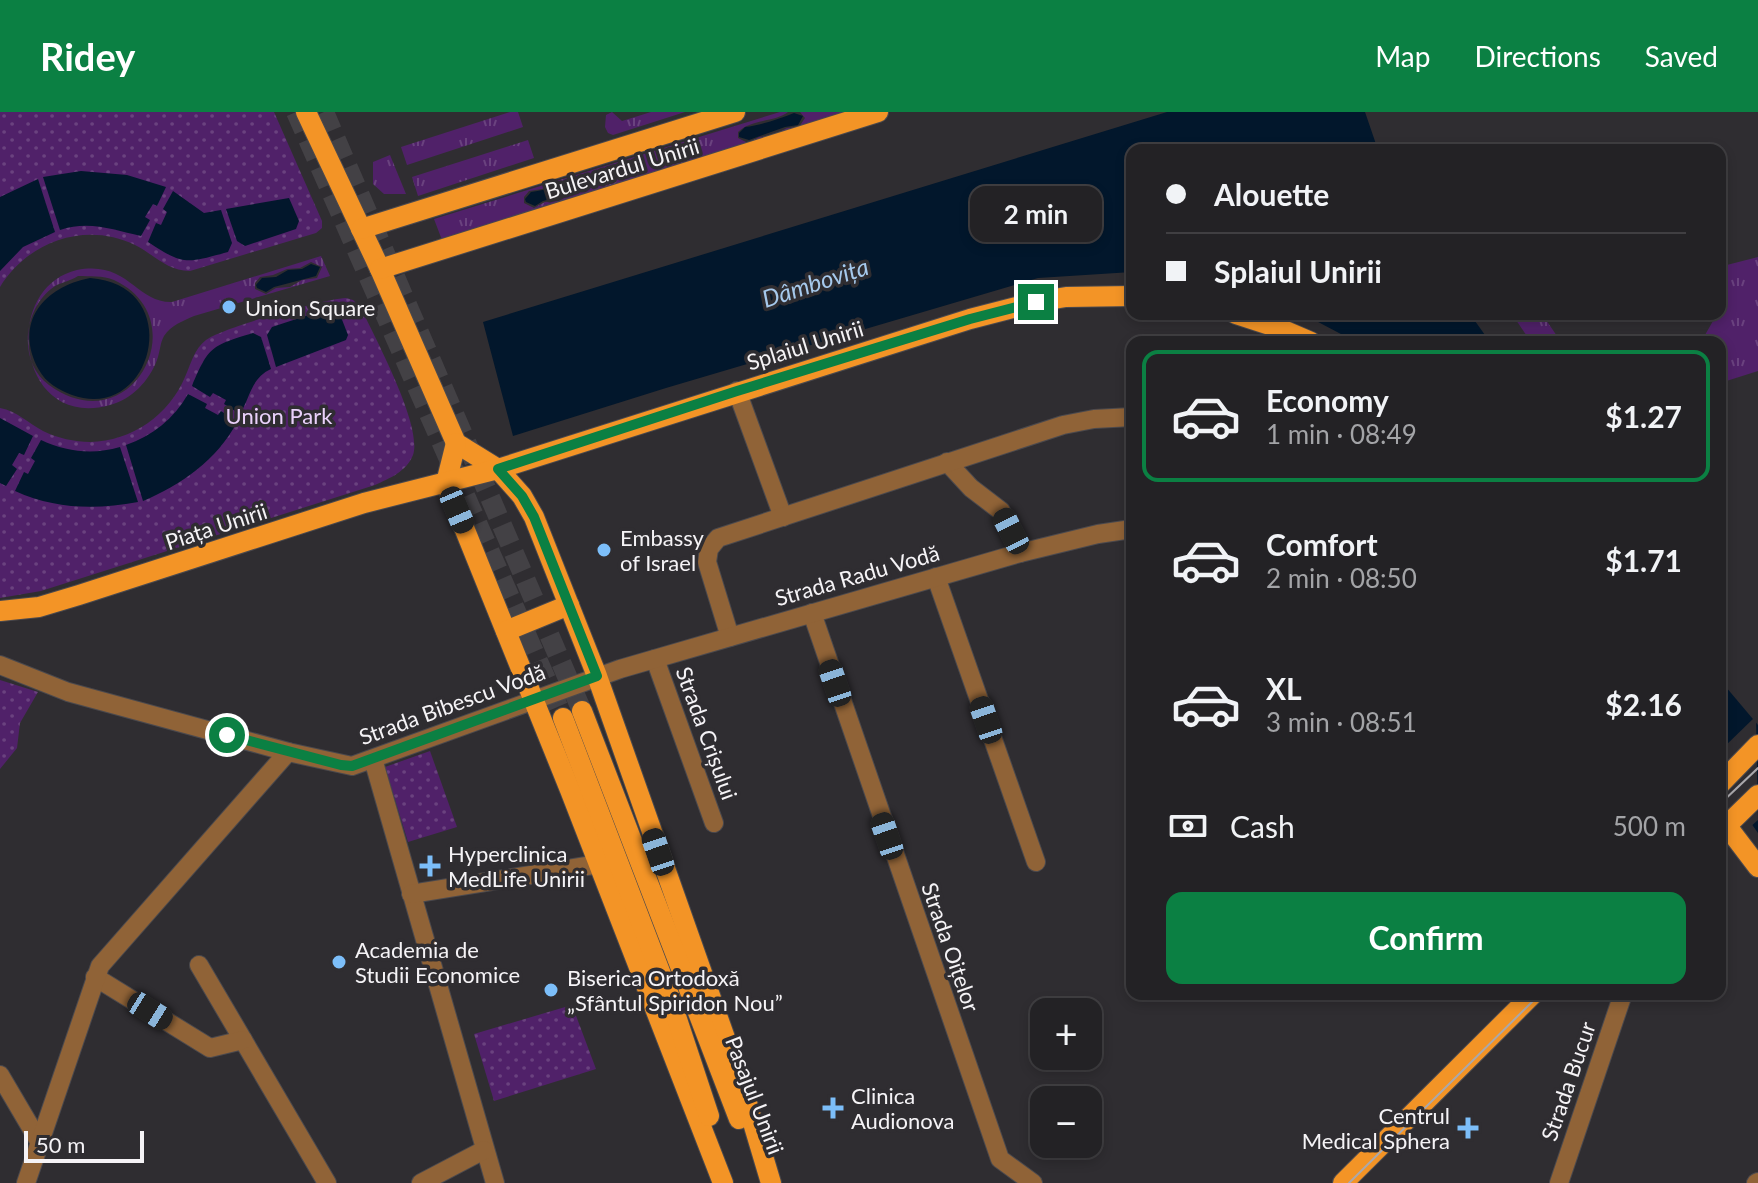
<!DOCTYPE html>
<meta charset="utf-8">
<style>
body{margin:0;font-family:Lato,sans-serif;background:#2b2a2d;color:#f1f3f6;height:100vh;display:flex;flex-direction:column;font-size:30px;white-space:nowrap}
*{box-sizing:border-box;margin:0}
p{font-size:26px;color:#a3a4a7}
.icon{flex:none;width:44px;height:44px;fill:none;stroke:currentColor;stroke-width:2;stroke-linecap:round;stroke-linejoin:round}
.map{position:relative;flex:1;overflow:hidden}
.side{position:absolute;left:1126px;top:224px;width:600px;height:664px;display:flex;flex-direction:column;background:#232225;border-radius:16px;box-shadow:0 4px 12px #0003,0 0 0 2px #403f42}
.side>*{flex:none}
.hud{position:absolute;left:1126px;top:32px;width:600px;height:176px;border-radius:16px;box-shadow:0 4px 12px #0003,0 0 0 2px #403f42;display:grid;align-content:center;height:176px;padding:0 40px;background:#232225}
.fabs{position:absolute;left:1030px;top:886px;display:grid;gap:16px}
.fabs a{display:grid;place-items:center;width:72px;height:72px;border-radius:16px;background:#232225;box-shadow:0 4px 12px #0003,0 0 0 2px #403f42;font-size:40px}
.scale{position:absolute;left:24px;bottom:20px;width:120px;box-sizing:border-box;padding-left:8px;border:4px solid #f5f3f6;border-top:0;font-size:22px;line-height:28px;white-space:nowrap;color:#f5f3f6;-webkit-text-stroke:6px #2f2d31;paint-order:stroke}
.end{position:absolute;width:36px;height:36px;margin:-18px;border:10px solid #0b8043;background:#fff;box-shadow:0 0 0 4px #fff}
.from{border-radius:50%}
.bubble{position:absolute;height:56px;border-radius:16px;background:#232225;box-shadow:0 4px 12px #0003,0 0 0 2px #403f42;font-size:26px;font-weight:700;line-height:56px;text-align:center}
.car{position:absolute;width:24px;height:48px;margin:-24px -12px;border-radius:10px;box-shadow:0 0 6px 2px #0007;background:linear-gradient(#222 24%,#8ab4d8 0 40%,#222 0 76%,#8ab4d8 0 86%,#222 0)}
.hud b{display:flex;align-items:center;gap:28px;height:76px;font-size:30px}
.hud b+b{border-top:2px solid #403f42}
.hud i{width:20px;height:20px;background:#f1f3f6}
ul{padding:14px 0 0;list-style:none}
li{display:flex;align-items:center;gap:24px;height:132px;margin:0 16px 12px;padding:0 24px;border:4px solid transparent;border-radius:16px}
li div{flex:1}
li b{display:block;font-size:30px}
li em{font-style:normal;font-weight:700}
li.active{border-color:#0b8043}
li>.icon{width:72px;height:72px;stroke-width:1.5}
.pay{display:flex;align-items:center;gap:20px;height:88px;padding:0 40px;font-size:30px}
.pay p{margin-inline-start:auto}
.primary-button{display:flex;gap:16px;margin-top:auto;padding:16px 40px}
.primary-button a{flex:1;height:92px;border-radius:16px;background:#0b8043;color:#fff;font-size:32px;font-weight:700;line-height:92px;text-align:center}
header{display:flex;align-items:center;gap:48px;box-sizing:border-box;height:112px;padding:0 40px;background:#0b8043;color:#fff}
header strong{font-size:38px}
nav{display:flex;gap:44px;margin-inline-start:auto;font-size:28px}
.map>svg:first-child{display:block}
</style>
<header>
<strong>Ridey</strong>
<nav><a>Map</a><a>Directions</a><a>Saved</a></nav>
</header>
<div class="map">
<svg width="1758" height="1071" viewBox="0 0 1758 1071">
<defs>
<pattern id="grass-tufts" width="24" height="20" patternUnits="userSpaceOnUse" patternTransform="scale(2)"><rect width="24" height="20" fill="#502169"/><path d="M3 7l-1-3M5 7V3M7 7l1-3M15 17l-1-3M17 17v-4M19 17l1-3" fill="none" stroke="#6a427f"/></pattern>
<pattern id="park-dots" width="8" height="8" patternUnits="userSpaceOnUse" patternTransform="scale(2)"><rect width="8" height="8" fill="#502169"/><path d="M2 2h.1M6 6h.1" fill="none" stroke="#6a427f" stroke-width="1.8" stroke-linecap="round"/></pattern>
</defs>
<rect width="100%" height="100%" fill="#2f2d31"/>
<g fill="url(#grass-tufts)" fill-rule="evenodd">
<path d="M510 0H518L523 15 407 53 401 35Z"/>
<path d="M612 0 622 9 651 0H685L613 23 608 21 605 15 606 3Z"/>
<path d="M780 0H788C776 10 751 7 738 20V26L748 31 759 25 772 24 787 16 799 15 805 6 800 0H850L442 128 434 107ZM579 64 591 69 586 80 573 81 559 89 545 90 534 96 524 91V85L529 79 542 77 556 71 568 70Z"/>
<path d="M528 28 534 46 418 84 412 65Z"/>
<path d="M390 43 406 82H384L373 72V50Z"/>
<path d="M321 144 330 164 194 204C183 209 171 213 164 224 160 231 160 240 157 248 149 269 132 287 110 293 17 319 0 176 77 158 128 148 136 191 172 190ZM311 150 322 155 317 166 302 168 290 175 276 176 266 182 255 177V171L260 165 273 163 287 157 300 156ZM78 164C90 165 103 163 114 168 198 207 131 333 49 273 18 251 23 199 51 177 59 170 69 170 78 164Z"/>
<path d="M1758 145V259L1720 271V230H1701L1717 202H1720L1723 154Z"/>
<path d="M1512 202H1542L1561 230H1531Z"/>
</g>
<g fill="url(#park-dots)">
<path d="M0 0H274L322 109V116L316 121 190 159C167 159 155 143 135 133 86 109 28 129 0 175Z"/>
<path d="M346 186 353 188 361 196C375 226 423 314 413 343 406 360 390 366 375 373L41 479 0 486V296C17 299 28 311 43 319 57 326 75 330 90 330 132 329 169 303 185 265 191 252 194 237 206 228 221 216 324 187 346 186Z"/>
<path d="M0 568 38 580 20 611 17 636 0 657Z"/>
<path d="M430 639 457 715 408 730 385 655Z"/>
<path d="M572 893 596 957 494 989 474 922Z"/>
</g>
<g fill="#02172c">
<path d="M1167 0H1365L1378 38H1132V160L1038 166 666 276 513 324 483 210Z"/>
<path d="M794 1 803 4 798 13 785 15 749 28 739 25V21L745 15C761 13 779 7 794 1Z"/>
<path d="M81 59 127 63 166 75 157 94 153 92 145 105 150 108 141 124C114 118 89 108 60 118L43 65Z"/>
<path d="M580 66 589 69 584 78 543 89 535 94 526 90 525 87 531 80C548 78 565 72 580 66Z"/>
<path d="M38 67 55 120 23 135 0 159V85Z"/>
<path d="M173 79 204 101 221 98 232 131 228 140C187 151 184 154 148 130L156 111 161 113 167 100 163 97Z"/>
<path d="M289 86 299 109 296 117 245 134 237 129 226 97Z"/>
<path d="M311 152 320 155 316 164 274 175 266 180 257 176 256 173 262 166 276 165 288 158 302 157Z"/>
<path d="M90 166C187 173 154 312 72 283 59 278 46 271 39 258 13 210 44 175 90 166Z"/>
<path d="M330 196 339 200 348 223 346 228 276 255 267 223 272 215Z"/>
<path d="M1303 202H1470L1490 230H1356Z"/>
<path d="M253 221 261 225 271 257C251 266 250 286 240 302L224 292 226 288 213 281 210 285 192 274C209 234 211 234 253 221Z"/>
<path d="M188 282 207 292 205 296 218 303 221 299 237 310C217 348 181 373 143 389L126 333C152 324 174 307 188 282Z"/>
<path d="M0 306 33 324 24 343 19 341 12 353 17 357 6 374 0 371Z"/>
<path d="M41 328C67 340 93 343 120 335L138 390C95 398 55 397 15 379L24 360 28 362 35 349 31 346Z"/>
<path d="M1720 568 1758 613V721L1720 667Z"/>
</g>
<path fill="#2f2d31" d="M1756 604 1758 708 1749 716 1720 674V639Z"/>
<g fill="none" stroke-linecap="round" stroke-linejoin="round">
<g stroke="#434145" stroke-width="20" stroke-dasharray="20 10" stroke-linecap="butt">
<path d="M296 0 563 606"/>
<path d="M324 0 582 599"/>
</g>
<g stroke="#4b494d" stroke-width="20">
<g id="minor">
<path d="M737 279 783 405"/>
<path d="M947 350 971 376 1001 399 1020 441"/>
<path d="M936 465 1036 750"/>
<path d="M812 501 1000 1047 1033 1071"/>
<path d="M730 525 707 450 709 437 718 426 1063 313 1094 307 1132 305"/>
<path d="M655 547 714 711"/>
<path d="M0 553 68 580 288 640 352 654 620 557 1020 441 1098 422 1132 417"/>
<path d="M373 647 495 1071"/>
<path d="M411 782 599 752"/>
<path d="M199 853 327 1071"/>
<path d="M95 865 210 936 243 928"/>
<path d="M0 963 40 1031"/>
<path d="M26 1071 100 854 288 640"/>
<path d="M421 1071 484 1038"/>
<path d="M1559 1071 1623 882"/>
<path d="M1756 1071 1758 1070"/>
</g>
</g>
<g stroke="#4b494d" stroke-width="22">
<g id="major">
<path d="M306 0 380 157 456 331 498 357 522 384 534 405 597 564 742 974 771 1071"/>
<path d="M361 117 735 0"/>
<path d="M380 157 878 0"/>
<path d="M1236 202 1276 215 1311 230"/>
<path d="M446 371 570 678 723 1071"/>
<path d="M446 371 456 331"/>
<path d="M0 499 39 495 79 483 364 391 498 357 970 207 1036 190 1066 185 1132 184"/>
<path d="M506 519 569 493"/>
<path d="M582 599 739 1007"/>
<path d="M563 606 669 883 709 1004"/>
<path d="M1720 672 1758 633"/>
<path d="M1720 705 1758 755"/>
<path d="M1720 720 1758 683"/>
<path d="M1343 1071 1533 882"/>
</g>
</g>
<use href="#minor" stroke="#906337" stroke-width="18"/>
<use href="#major" stroke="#f39426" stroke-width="20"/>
<g stroke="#aaa8ac" stroke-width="2">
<path d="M1720 692 1758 656"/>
<path d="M1349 1071 1540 882"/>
</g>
</g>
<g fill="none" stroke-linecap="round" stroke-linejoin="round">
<path stroke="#0b8043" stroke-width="10" d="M227 623 341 653 352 654 597 564 534 405 522 384 498 357 737 279 970 207 1036 190"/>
</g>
<g fill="#7cbef9" stroke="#2f2d31" stroke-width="3">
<circle cx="229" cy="195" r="8"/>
<circle cx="604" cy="438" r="8"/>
<path d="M426 742h8v8h8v8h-8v8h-8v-8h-8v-8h8z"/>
<circle cx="339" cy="850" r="8"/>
<circle cx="551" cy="878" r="8"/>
<path d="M829 984h8v8h8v8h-8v8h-8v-8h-8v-8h8z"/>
<path d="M1464 1004h8v8h8v8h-8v8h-8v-8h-8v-8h8z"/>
</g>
<g text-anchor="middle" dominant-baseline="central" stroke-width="7" stroke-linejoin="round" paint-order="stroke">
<g font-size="22" fill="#f5f3f6" stroke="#2f2d31">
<text transform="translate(622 56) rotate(-17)">Bulevardul Unirii</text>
<text transform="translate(805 233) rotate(-17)">Splaiul Unirii</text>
<text transform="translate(216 414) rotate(-18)">Piața Unirii</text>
<text transform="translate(857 463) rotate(-16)">Strada Radu Vodă</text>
<text transform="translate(452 592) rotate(-20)">Strada Bibescu Vodă</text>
<text transform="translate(707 621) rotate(70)">Strada Crișului</text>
<text transform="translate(951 835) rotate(71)">Strada Oițelor</text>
<text transform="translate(1568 969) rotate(-71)">Strada Bucur</text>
<text transform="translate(755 983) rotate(69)">Pasajul Unirii</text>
</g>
<g font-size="22" fill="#f5f3f6" stroke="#2f2d31" text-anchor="start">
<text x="245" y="195">Union Square</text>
<text x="620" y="425">Embassy<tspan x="620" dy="25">of Israel</tspan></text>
<text x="448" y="741">Hyperclinica<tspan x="448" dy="25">MedLife Unirii</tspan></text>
<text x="355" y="837">Academia de<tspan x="355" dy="25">Studii Economice</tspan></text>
<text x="567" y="865">Biserica Ortodoxă<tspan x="567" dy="25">„Sfântul Spiridon Nou”</tspan></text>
<text x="851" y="983">Clinica<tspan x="851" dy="25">Audionova</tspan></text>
<text x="1450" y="1003" text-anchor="end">Centrul<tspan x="1450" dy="25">Medical Sphera</tspan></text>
</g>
<g font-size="22" fill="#ead1fb" stroke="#2f2d31">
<text x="279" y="303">Union Park</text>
</g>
<g font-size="24" font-style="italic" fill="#a6c9ec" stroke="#2f2d31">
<text transform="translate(815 170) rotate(-18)">Dâmbovița</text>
</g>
</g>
</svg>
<div class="fabs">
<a>+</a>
<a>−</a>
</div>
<div class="scale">50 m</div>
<i class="end from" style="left:227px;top:623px"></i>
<i class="end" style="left:1036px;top:190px"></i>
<div class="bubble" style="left:970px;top:74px;width:132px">2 min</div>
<i class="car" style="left:457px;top:398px;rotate:157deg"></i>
<i class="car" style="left:1011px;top:419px;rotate:333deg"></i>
<i class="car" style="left:835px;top:571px;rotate:341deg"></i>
<i class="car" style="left:986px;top:608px;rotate:341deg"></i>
<i class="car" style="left:887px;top:724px;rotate:341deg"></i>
<i class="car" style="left:658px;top:740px;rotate:341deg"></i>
<i class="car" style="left:150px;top:899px;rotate:122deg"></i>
<div class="hud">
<b><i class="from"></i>Alouette</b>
<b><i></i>Splaiul Unirii</b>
</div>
<section class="side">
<ul>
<li class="active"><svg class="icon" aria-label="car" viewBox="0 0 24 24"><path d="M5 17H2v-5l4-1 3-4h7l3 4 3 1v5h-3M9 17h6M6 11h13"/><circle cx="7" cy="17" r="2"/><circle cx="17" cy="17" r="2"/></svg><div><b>Economy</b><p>1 min · 08:49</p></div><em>$1.27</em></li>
<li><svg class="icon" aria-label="car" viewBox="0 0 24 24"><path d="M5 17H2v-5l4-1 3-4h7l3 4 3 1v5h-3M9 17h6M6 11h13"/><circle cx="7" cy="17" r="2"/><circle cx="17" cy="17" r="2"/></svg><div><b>Comfort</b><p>2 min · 08:50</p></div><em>$1.71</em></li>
<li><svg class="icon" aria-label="car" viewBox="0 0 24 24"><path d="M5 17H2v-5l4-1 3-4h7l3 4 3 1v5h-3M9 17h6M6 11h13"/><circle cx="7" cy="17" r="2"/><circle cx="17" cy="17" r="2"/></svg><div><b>XL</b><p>3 min · 08:51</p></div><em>$2.16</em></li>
</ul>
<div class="pay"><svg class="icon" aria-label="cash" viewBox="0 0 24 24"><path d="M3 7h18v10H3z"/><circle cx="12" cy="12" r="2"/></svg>Cash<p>500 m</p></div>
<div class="primary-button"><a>Confirm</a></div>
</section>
</div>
